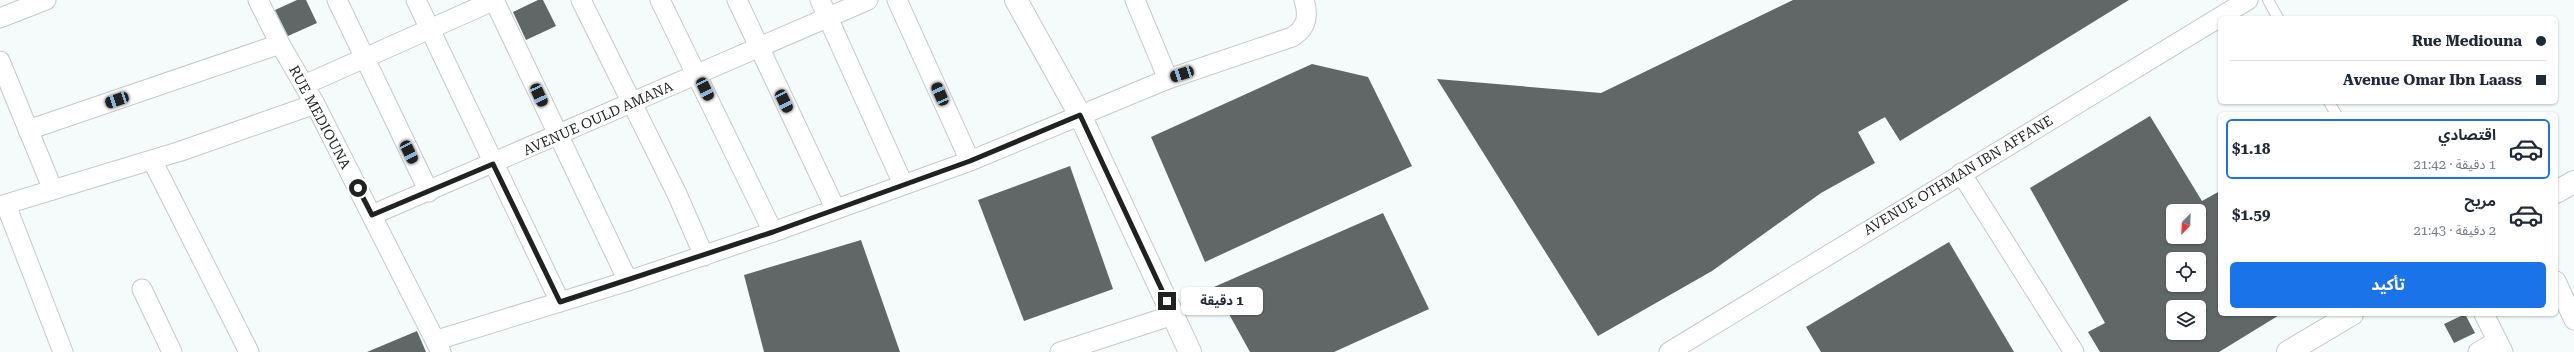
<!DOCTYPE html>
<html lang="ar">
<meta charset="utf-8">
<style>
body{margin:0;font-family:"Roboto Serif","Noto Sans Arabic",serif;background:#f2f2f3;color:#1f2937;direction:rtl;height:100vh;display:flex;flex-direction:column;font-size:15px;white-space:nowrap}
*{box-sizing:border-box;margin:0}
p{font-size:13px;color:#747a83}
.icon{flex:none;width:22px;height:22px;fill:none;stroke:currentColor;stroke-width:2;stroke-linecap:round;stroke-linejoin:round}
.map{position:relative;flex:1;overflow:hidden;direction:ltr}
.drawer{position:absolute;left:2218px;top:112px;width:340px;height:204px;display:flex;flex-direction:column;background:#fff;border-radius:6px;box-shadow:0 1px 3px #0004;direction:rtl}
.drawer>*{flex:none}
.hud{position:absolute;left:2218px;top:16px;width:340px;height:88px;border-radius:6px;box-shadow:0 1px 3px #0004;direction:rtl;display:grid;align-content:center;height:88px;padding:0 12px;background:#fff}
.needle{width:26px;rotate:203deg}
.controls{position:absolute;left:2166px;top:204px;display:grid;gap:8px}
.controls a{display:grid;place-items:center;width:40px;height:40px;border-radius:6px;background:#fff;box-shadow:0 1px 3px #0004;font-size:20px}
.end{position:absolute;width:18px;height:18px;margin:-9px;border:5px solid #202222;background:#fff;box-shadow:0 0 0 2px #fff}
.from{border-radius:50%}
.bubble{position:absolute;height:28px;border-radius:6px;background:#fff;box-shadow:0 1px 3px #0004;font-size:13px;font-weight:700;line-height:28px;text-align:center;direction:rtl}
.car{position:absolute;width:12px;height:24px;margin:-12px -6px;border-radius:5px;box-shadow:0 0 3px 1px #0007;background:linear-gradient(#222 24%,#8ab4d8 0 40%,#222 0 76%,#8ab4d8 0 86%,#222 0)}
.hud b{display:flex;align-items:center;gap:14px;height:38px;font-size:15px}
.hud b+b{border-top:1px solid #e0e1e3}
.hud i{width:10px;height:10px;background:#1f2937}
ul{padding:7px 0 0;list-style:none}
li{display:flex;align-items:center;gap:12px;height:60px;margin:0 8px 6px;padding:0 4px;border:2px solid transparent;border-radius:6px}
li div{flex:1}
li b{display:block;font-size:15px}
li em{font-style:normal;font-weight:700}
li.selected{border-color:#1a73e8}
li>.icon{width:36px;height:36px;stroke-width:1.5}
.primary-button{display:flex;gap:8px;margin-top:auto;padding:8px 12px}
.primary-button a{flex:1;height:46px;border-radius:6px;background:#1a73e8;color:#fff;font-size:16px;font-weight:700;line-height:46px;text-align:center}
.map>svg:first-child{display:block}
</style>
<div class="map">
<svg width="2574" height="352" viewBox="0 0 2574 352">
<rect width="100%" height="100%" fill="#f5fbfb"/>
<g fill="#616667" fill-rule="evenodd">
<path d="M297 0H306L317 23 288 36 275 10Z"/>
<path d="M538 0H543L556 26 526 40 513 12Z"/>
<path d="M1793 0H2129L1900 141 1885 117 1858 132 1875 163 1821 193 1712 271 1598 336 1437 79 1601 93Z"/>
<path d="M1312 64 1368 77 1412 166 1205 262 1151 137Z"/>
<path d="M2150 116 2202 201 2220 191V314H2281L2219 352H2100L2088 332 2105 323 2030 188ZM2173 211H2199V237H2173ZM2173 259H2199V285H2173ZM2173 307H2199V333H2173Z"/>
<path d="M1070 166 1113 289 1024 321 978 200Z"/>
<path d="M1383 213 1429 309 1334 352H1250L1214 287Z"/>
<path d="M861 240 900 352H764L744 275Z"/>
<path d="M1949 242 2014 352H1821L1806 327Z"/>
<path d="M2465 314 2475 333 2454 343 2444 324Z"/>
<path d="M417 331 426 352H367Z"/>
</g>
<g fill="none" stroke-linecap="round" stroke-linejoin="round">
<g stroke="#c4cac9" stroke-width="12">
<g id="lane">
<path d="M2268 0 2278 18"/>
<path d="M2329 102 2336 114"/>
</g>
</g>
<g stroke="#c4cac9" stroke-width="21">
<g id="street">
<path d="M258 0 280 44 315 104 441 352"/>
<path d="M337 0 429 192"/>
<path d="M416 0 560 302"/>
<path d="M494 0 628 281"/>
<path d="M581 0 677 194 704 256"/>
<path d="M660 0 773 232"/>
<path d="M737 0 835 208"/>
<path d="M820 0 903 184"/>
<path d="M897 0 970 161"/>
<path d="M1135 0 1168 79"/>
<path d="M0 18 46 0"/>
<path d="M0 61 53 190"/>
<path d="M304 85 495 0"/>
<path d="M28 130 280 44"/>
<path d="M152 160 249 352"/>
<path d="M1961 173 2074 352"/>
<path d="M6 205 63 352"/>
<path d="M0 206 181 151 315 104"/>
<path d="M372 215 868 0"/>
<path d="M2556 281 2574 320"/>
<path d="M142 289 172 352"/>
<path d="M2484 314 2503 352"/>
<path d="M437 340 628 281 773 232 970 161 1168 79 1292 37C1307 28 1309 16 1304 0"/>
<path d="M1060 352 1173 315"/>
<path d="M1669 352 2248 0"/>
<path d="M2478 352 2497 341"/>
</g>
</g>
<g stroke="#c4cac9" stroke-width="24">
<g id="secondary">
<path d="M1016 0 1080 115 1190 352"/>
<path d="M2556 192 2574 182"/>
<path d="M2288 352 2352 314"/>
</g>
</g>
<use href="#lane" stroke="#fff" stroke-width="10"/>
<use href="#street" stroke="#fff" stroke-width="19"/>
<use href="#secondary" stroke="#fff" stroke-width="22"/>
</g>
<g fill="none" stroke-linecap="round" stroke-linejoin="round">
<path stroke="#202222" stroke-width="5" d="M358 188 372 215 493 164 560 302 773 232 970 161 1080 115 1167 301"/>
</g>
<g text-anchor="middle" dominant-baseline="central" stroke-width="4" stroke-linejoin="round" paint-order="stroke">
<g font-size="14" fill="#202222" stroke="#fff">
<text transform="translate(320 117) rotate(62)">RUE MEDIOUNA</text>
<text transform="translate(598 118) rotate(-24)">AVENUE OULD AMANA</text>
<text transform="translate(1958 175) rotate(-31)">AVENUE OTHMAN IBN AFFANE</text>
</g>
</g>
</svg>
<div class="controls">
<a><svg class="needle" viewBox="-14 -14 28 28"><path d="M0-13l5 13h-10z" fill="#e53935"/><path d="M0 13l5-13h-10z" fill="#747a83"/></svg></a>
<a><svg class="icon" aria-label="locate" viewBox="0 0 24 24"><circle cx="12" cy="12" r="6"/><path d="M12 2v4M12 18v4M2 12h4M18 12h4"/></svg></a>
<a><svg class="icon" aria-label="layers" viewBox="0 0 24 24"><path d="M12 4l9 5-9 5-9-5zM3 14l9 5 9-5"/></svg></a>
</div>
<i class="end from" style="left:358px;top:188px"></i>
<i class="end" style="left:1167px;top:301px"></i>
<div class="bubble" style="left:1181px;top:287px;width:82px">1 دقيقة</div>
<i class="car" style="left:1182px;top:74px;rotate:252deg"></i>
<i class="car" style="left:705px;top:89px;rotate:154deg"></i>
<i class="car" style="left:940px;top:94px;rotate:336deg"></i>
<i class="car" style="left:539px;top:95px;rotate:155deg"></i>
<i class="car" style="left:117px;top:100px;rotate:251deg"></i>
<i class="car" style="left:784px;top:101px;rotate:154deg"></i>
<i class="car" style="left:409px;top:152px;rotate:154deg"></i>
<div class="hud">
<b><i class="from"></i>Rue Mediouna</b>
<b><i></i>Avenue Omar Ibn Laass</b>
</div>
<section class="drawer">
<ul>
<li class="selected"><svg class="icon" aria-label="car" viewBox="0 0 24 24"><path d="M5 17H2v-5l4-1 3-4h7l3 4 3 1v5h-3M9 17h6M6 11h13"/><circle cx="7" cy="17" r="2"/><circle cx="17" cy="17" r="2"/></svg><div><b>اقتصادي</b><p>1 دقيقة · 21:42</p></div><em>$1.18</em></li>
<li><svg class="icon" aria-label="car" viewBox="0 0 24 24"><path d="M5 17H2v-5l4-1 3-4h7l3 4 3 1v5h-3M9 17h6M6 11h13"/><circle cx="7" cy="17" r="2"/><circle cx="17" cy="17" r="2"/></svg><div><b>مريح</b><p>2 دقيقة · 21:43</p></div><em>$1.59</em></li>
</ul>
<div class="primary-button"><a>تأكيد</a></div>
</section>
</div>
